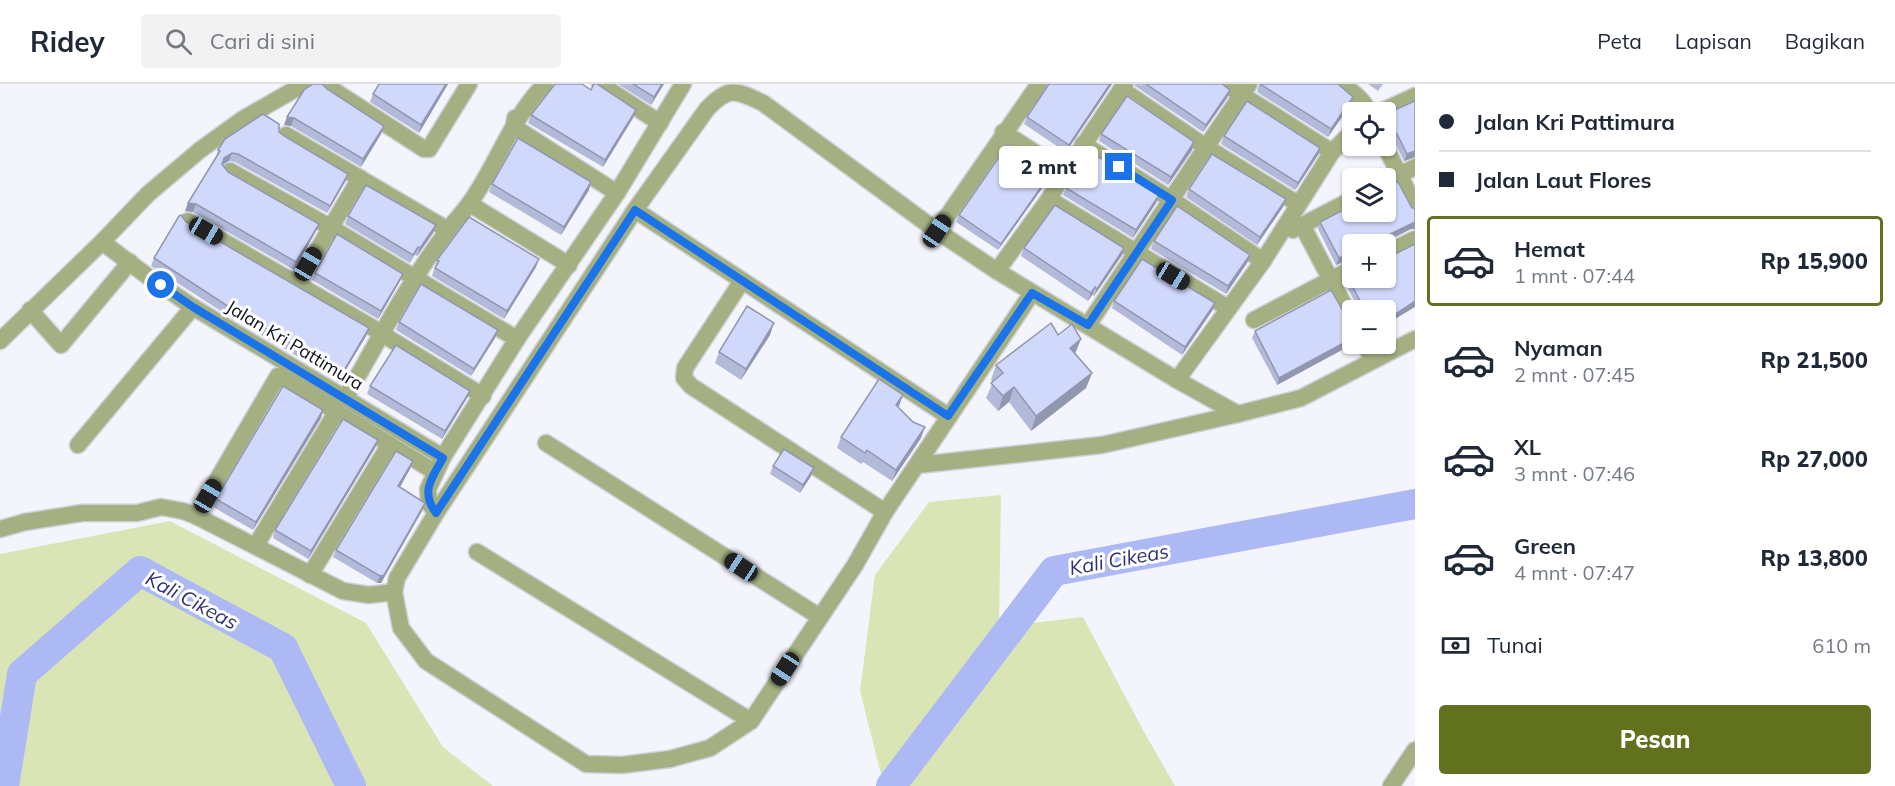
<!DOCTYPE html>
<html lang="id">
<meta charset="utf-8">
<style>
body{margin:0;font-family:Mulish,sans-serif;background:#f2f2f3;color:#1f2937;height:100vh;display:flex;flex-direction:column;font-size:22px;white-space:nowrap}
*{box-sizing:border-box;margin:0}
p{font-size:20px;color:#747a83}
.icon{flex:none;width:33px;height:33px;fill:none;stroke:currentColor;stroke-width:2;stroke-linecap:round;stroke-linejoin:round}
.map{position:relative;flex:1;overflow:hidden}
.details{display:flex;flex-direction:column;background:#fff;width:480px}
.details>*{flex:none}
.top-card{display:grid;align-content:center;height:132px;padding:0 24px;background:#fff}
.tools{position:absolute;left:1342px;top:18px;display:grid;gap:12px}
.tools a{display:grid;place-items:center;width:54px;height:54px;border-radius:6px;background:#fff;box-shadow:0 2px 4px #0004;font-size:30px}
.end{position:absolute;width:27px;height:27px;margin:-14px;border:8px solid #1a73e8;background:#fff;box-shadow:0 0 0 3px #fff}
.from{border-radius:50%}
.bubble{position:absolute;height:42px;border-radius:6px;background:#fff;box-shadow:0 2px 4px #0004;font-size:20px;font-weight:800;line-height:42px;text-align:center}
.car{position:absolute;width:18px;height:36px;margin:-18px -9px;border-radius:8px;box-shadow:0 0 4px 2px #0007;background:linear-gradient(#222 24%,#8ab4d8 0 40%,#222 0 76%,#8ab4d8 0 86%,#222 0)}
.top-card b{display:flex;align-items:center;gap:21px;height:57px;font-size:22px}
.top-card b+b{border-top:2px solid #e0e1e3}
.top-card i{width:15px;height:15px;background:#1f2937}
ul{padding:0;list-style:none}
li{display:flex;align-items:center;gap:18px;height:90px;margin:0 12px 9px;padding:0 12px;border:3px solid transparent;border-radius:6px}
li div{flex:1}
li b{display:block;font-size:22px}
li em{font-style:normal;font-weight:800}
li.selected{border-color:#61711d}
li>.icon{width:54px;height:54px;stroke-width:1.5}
.pay{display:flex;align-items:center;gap:15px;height:66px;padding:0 24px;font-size:22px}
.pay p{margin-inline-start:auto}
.cta{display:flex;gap:12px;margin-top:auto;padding:12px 24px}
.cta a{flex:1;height:69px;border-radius:6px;background:#61711d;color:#fff;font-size:24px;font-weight:800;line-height:69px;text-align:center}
header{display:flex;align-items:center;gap:36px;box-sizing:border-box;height:84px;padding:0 30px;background:#fff;border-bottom:2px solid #e0e1e3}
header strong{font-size:28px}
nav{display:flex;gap:33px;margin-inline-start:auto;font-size:21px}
.search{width:420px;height:54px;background:#f2f2f3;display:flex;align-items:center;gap:15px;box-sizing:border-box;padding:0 21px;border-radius:6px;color:#747a83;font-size:22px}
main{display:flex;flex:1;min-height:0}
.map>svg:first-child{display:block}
</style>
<header>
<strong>Ridey</strong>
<div class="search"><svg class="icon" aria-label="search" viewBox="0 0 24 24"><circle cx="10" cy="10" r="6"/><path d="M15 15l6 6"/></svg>Cari di sini</div>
<nav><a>Peta</a><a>Lapisan</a><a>Bagikan</a></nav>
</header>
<main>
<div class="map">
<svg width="1415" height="702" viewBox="0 0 1415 702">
<rect width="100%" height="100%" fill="#f4f5fc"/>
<g fill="#d9e5b5">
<path d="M1001 411 999 543 1083 533 1143 646 1175 702H884L860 607 875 491 929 418Z"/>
<path d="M170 437 366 539 443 663 493 702H0V470Z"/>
</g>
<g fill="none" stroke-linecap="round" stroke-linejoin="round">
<g stroke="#adb9f4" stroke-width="30">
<path d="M4 702 22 590 140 487 283 564 351 702"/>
<path d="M891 702 1054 487 1415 420"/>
</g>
<g stroke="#cfd0d8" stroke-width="19">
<g id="minor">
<path d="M326 0 330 4 424 65H429L469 0"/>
<path d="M600 0 660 39"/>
<path d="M1225 0 1332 68"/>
<path d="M1341 0C1353 8 1363 15 1369 28"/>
<path d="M1121 5 1206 63 1298 120"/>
<path d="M1380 28 1415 12"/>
<path d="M515 34 514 43 617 109"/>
<path d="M1003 48 1065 88"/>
<path d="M286 51 448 146"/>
<path d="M1083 60 1172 116 1263 177"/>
<path d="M1385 62 1415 122"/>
<path d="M230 87 330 143 517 255"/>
<path d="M1386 98 1415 83"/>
<path d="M1049 115 1228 224"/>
<path d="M470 120 569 181"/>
<path d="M635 126 948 332"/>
<path d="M188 137 373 244"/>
<path d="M1302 141 1353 238"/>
<path d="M1293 146 1353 115"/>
<path d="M937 147 1039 0"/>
<path d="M102 158 146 191 193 223 443 373"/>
<path d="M1386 169 1415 155"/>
<path d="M997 187 1049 115 1065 88 1125 0"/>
<path d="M742 197 685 284 684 294 691 302 885 428"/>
<path d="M298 199 360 94"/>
<path d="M1032 209 885 428 855 481 751 637 710 664 670 675 622 681 586 680 426 577 401 544 394 508 397 494 436 429 635 126 707 25C729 2 736 6 763 19L937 147 997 187 1177 296 1238 330"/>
<path d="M30 226 61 261 130 178"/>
<path d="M1254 236 1353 184"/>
<path d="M1088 241 1206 63 1249 0"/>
<path d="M382 250 483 312"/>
<path d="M0 257 102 158 148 110 200 66 243 35 304 0"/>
<path d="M1364 260 1373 276"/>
<path d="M1177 296 1263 177 1332 68 1353 47"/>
<path d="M346 313C378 257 409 197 449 145 455 136 463 129 469 120 497 82 511 34 545 0"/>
<path d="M546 359 820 533"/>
<path d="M78 361 193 223"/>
<path d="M918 381 1102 361 1238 330 1301 314 1415 255"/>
<path d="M436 429 429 419 428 405 443 373 517 255 617 109 683 0"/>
<path d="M196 432 278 292 435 388"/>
<path d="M0 445 25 438 82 429H137L161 423 183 427 196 432 343 507 369 511 394 508"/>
<path d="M256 461 337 327"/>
<path d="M477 468 751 637"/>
<path d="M310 491 390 360"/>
<path d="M1391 702 1415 666"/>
</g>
</g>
<use href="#minor" stroke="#a4b082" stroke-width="16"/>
</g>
<g fill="#b3bad9">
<path d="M379 0H448L419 49 370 18 373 10Z"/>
<path d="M618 0H664L651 21Z"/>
<path d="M1049 0H1112L1066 68 1024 40 1027 33Z"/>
<path d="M1135 0H1222L1227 14 1203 48 1135 2Z"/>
<path d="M1259 0 1353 13 1351 20 1328 53 1257 8Z"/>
<path d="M1368 0H1383L1378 7Z"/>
<path d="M1415 17V73L1404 77 1394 57 1388 52 1386 49V30Z"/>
<path d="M531 31 633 34 603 83 528 39Z"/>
<path d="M287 33 381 50 361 83 291 42 284 41Z"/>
<path d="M279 48 284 52 348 90 345 98 327 129 235 78 229 77 223 81 228 88 316 147 294 186 193 128 185 127 216 74 218 66Z"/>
<path d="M1101 50 1194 58 1192 66 1168 101 1099 57Z"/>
<path d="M1224 52 1320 64 1318 71 1295 106 1221 60Z"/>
<path d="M1051 89 1048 96 998 166 956 138 959 131Z"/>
<path d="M492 100 589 106 561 151 489 108Z"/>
<path d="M1066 104 1159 111 1156 119 1133 154 1063 111Z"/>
<path d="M1189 105 1283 123 1257 161 1186 113Z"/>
<path d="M348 132 433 149 417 172 415 171 410 179 345 140Z"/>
<path d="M186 138 366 252 339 297 224 229 151 182 154 174Z"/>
<path d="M1320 138 1411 145 1353 160V174L1336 181 1318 145Z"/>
<path d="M1154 157 1250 171 1247 179 1226 210 1151 165Z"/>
<path d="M1024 164H1124L1122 171 1094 212 1092 211 1088 217 1021 172Z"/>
<path d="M437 176 536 183 504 235 432 192Z"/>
<path d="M315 189 400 197 378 235 312 196Z"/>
<path d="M1348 194 1408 227 1394 236 1386 226H1359L1346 201Z"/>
<path d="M1114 217 1215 219 1212 227 1182 271 1112 224Z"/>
<path d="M399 238 498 246 495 254 471 292 396 246Z"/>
<path d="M1350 239 1353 260 1277 301 1252 254 1255 247Z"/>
<path d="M770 251 741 296 715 279 719 268Z"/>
<path d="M1058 251 1092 289 1086 304 1031 347 1009 318 998 327 986 314 993 298 991 296 996 281Z"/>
<path d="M370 302 467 314 442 355 367 310Z"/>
<path d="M903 311 898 323 921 354 892 397 863 378 861 380 837 364 841 353Z"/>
<path d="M321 334 253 446 213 423 216 415Z"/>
<path d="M378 356 375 364 308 475 273 454 275 446Z"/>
<path d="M773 382 814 384 811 392 800 409 770 390Z"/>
<path d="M410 385 400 403 422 427 381 499H377L333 473 336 466Z"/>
</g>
<g fill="#9297b0">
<path d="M446 0H448L419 49 421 41Z"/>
<path d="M662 0H664L651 21 654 13Z"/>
<path d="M1110 0H1112L1066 68 1069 61Z"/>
<path d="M1230 6 1227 14 1203 48 1206 41Z"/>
<path d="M1353 13 1351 20 1328 53 1331 45Z"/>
<path d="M636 26 633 34 603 83 605 76Z"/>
<path d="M287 33 294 34 291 42 284 41Z"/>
<path d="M384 42 381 50 361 83 363 75Z"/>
<path d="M1194 58 1192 66 1168 101 1171 93Z"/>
<path d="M1320 64 1318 71 1295 106 1298 99Z"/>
<path d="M1415 67V73L1404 77 1407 70Z"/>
<path d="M232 69 229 77 221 81 224 74Z"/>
<path d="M1051 89 1048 96 998 166 1001 160Z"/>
<path d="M348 90 345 98 327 129 330 122Z"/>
<path d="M591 98 589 106 561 151 564 143Z"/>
<path d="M1159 111 1156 119 1133 154 1136 146Z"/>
<path d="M1286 115 1283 123 1257 161 1260 153Z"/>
<path d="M188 119 196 120 193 128 185 127Z"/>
<path d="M1415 138V145H1411L1382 160H1378L1380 155Z"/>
<path d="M319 140 316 147 294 186 296 178Z"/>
<path d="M436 141 433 149 417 172 420 164Z"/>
<path d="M1124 164 1122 171 1094 212 1097 205Z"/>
<path d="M1353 167V174L1336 181 1339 174Z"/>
<path d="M1250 171 1247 179 1226 210 1228 202Z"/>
<path d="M539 175 536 183 504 235 507 227Z"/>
<path d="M403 190 400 197 378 235 381 227Z"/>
<path d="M1095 203 1092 211 1088 217 1091 209Z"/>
<path d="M1415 217V223L1386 240V234Z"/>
<path d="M1215 219 1212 227 1182 271 1185 263Z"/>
<path d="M774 239 770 251 741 296 746 285Z"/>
<path d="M369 244 366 252 339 297 342 290Z"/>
<path d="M498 246 495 254 471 292 474 285Z"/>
<path d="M1353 254V260L1277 301 1279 294Z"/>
<path d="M1081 255 1075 270 1070 264Z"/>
<path d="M1092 289 1086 304 1031 347 1036 332Z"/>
<path d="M1014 303 1009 318 998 327 1003 312Z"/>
<path d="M470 307 467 314 442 355 445 347Z"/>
<path d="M903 311 899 322 892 333 896 321Z"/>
<path d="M323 326 321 334 253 446 256 438Z"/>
<path d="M925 343 921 354 892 397 896 386Z"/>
<path d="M378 356 375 364 308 475 311 467Z"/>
<path d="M413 377 410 385 396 410 398 402Z"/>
<path d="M814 384 811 392 800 409 803 401Z"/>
<path d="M425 419 422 427 381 499H377L380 492Z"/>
</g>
<g fill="#d0d8fc" stroke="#9297b0" stroke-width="1.5">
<path d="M313 0H322L327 5 384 42 363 75 294 34 287 33 304 6Z"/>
<path d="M379 0H446L421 41 373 10Z"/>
<path d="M555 0H582L591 6 594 0H597L636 26 605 76 531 31Z"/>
<path d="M633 0H662L654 13Z"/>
<path d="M1049 0H1110L1069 61 1027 33Z"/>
<path d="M1146 0H1222L1230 6 1206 41Z"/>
<path d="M1260 0H1338L1353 13 1331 45Z"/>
<path d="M1127 12 1194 58 1171 93 1101 50Z"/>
<path d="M1247 17 1320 64 1298 99 1224 52Z"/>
<path d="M1415 17V67L1407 70 1397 50 1390 45 1386 37V30Z"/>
<path d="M263 30 279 40V48L284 52 348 90 330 122 238 70 232 69 224 74 222 80 228 88 319 140 296 178 196 120 188 119 220 67 218 66 225 55Z"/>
<path d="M518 54 591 98 564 143 492 100Z"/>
<path d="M1008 60 1051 89 1001 160 959 131Z"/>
<path d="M1089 67 1159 111 1136 146 1066 104Z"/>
<path d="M1212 70 1286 115 1260 153 1189 105Z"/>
<path d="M1398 98 1412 124H1415V138L1380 155 1379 160H1353V167L1339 174 1320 138 1353 121V128H1386V100L1389 101Z"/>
<path d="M366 101 436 141 420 164 418 163 413 171 348 132Z"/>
<path d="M1055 121 1124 164 1097 205 1095 203 1091 209 1024 164Z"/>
<path d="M1177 122 1250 171 1228 202 1154 157Z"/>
<path d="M181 131 186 138 369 244 342 290 226 221 154 174 179 132Z"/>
<path d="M469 133 539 175 507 227 435 184 439 177 437 176Z"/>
<path d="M337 150 403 190 381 227 315 189Z"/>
<path d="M1415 160V217L1397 229 1386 234V226H1365L1348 194 1353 190V194H1386V172L1393 171Z"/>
<path d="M1142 175 1215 219 1185 263 1114 217Z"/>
<path d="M421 200 498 246 474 285 399 238Z"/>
<path d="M1331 206 1350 239 1353 240V254L1279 294 1255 247Z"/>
<path d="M747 222 774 239 746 285 719 268Z"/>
<path d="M1051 239 1058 251 1072 240 1081 255 1070 264 1092 289 1036 332 1014 303 1003 312 991 299 1003 289 996 281Z"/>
<path d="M396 261 470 307 445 347 370 302Z"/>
<path d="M879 295 903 311 896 321 913 338 925 343 896 386 867 366 865 369 841 353Z"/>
<path d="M283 302 323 326 256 438 216 415Z"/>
<path d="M343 335 378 356 311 467 275 446Z"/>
<path d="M784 365 814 384 803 401 773 382Z"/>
<path d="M396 367 413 377 398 402 425 419 384 491 380 492 336 466Z"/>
</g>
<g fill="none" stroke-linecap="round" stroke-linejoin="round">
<path stroke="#1a73e8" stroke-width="8" d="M161 201 193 223 443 374C432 394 420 407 436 429L635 126 948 332 1032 209 1088 241 1172 116 1119 83"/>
</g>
<g text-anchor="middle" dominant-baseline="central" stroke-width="6" stroke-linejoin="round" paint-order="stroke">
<g font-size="18" fill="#0c0e18" stroke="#fff">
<text transform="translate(295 261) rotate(31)">Jalan Kri Pattimura</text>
</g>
<g font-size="20" font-style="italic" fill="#2d3276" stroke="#fff">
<text transform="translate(1119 475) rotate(-10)">Kali Cikeas</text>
<text transform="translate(192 516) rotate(28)">Kali Cikeas</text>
</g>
</g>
</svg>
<div class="tools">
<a><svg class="icon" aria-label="locate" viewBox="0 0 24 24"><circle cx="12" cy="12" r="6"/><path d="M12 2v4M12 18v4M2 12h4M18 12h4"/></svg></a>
<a><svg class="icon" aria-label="layers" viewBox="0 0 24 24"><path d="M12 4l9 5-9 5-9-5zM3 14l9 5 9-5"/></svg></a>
<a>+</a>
<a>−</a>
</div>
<i class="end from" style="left:161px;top:201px"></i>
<i class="end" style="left:1119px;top:83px"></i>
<div class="bubble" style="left:999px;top:62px;width:99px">2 mnt</div>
<i class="car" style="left:206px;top:147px;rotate:120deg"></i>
<i class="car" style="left:937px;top:147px;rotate:34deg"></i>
<i class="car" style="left:308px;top:180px;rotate:30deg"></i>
<i class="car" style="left:1173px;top:192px;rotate:121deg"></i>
<i class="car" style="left:208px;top:412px;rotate:30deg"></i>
<i class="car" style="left:741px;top:483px;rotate:303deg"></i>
<i class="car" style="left:785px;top:585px;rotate:213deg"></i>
</div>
<section class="details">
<div class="top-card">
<b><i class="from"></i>Jalan Kri Pattimura</b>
<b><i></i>Jalan Laut Flores</b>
</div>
<ul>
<li class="selected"><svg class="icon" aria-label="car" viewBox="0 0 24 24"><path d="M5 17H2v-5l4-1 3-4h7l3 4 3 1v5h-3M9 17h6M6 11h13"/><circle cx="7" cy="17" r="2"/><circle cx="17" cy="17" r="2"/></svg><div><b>Hemat</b><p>1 mnt · 07:44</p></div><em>Rp 15,900</em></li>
<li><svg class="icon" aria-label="car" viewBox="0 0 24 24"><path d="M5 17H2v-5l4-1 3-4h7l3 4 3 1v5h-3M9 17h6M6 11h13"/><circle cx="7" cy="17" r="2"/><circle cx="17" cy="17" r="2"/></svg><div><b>Nyaman</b><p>2 mnt · 07:45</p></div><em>Rp 21,500</em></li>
<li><svg class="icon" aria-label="car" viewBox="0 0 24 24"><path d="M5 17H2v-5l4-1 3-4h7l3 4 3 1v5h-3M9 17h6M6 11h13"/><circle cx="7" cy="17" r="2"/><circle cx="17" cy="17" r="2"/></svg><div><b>XL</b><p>3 mnt · 07:46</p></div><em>Rp 27,000</em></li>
<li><svg class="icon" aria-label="car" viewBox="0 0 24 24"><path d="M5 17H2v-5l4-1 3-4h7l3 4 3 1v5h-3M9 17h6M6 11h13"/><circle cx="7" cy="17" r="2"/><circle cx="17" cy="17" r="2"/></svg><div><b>Green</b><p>4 mnt · 07:47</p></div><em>Rp 13,800</em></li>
</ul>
<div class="pay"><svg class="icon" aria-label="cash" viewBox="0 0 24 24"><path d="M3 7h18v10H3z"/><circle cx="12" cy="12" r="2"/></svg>Tunai<p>610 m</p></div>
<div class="cta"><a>Pesan</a></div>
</section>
</main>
